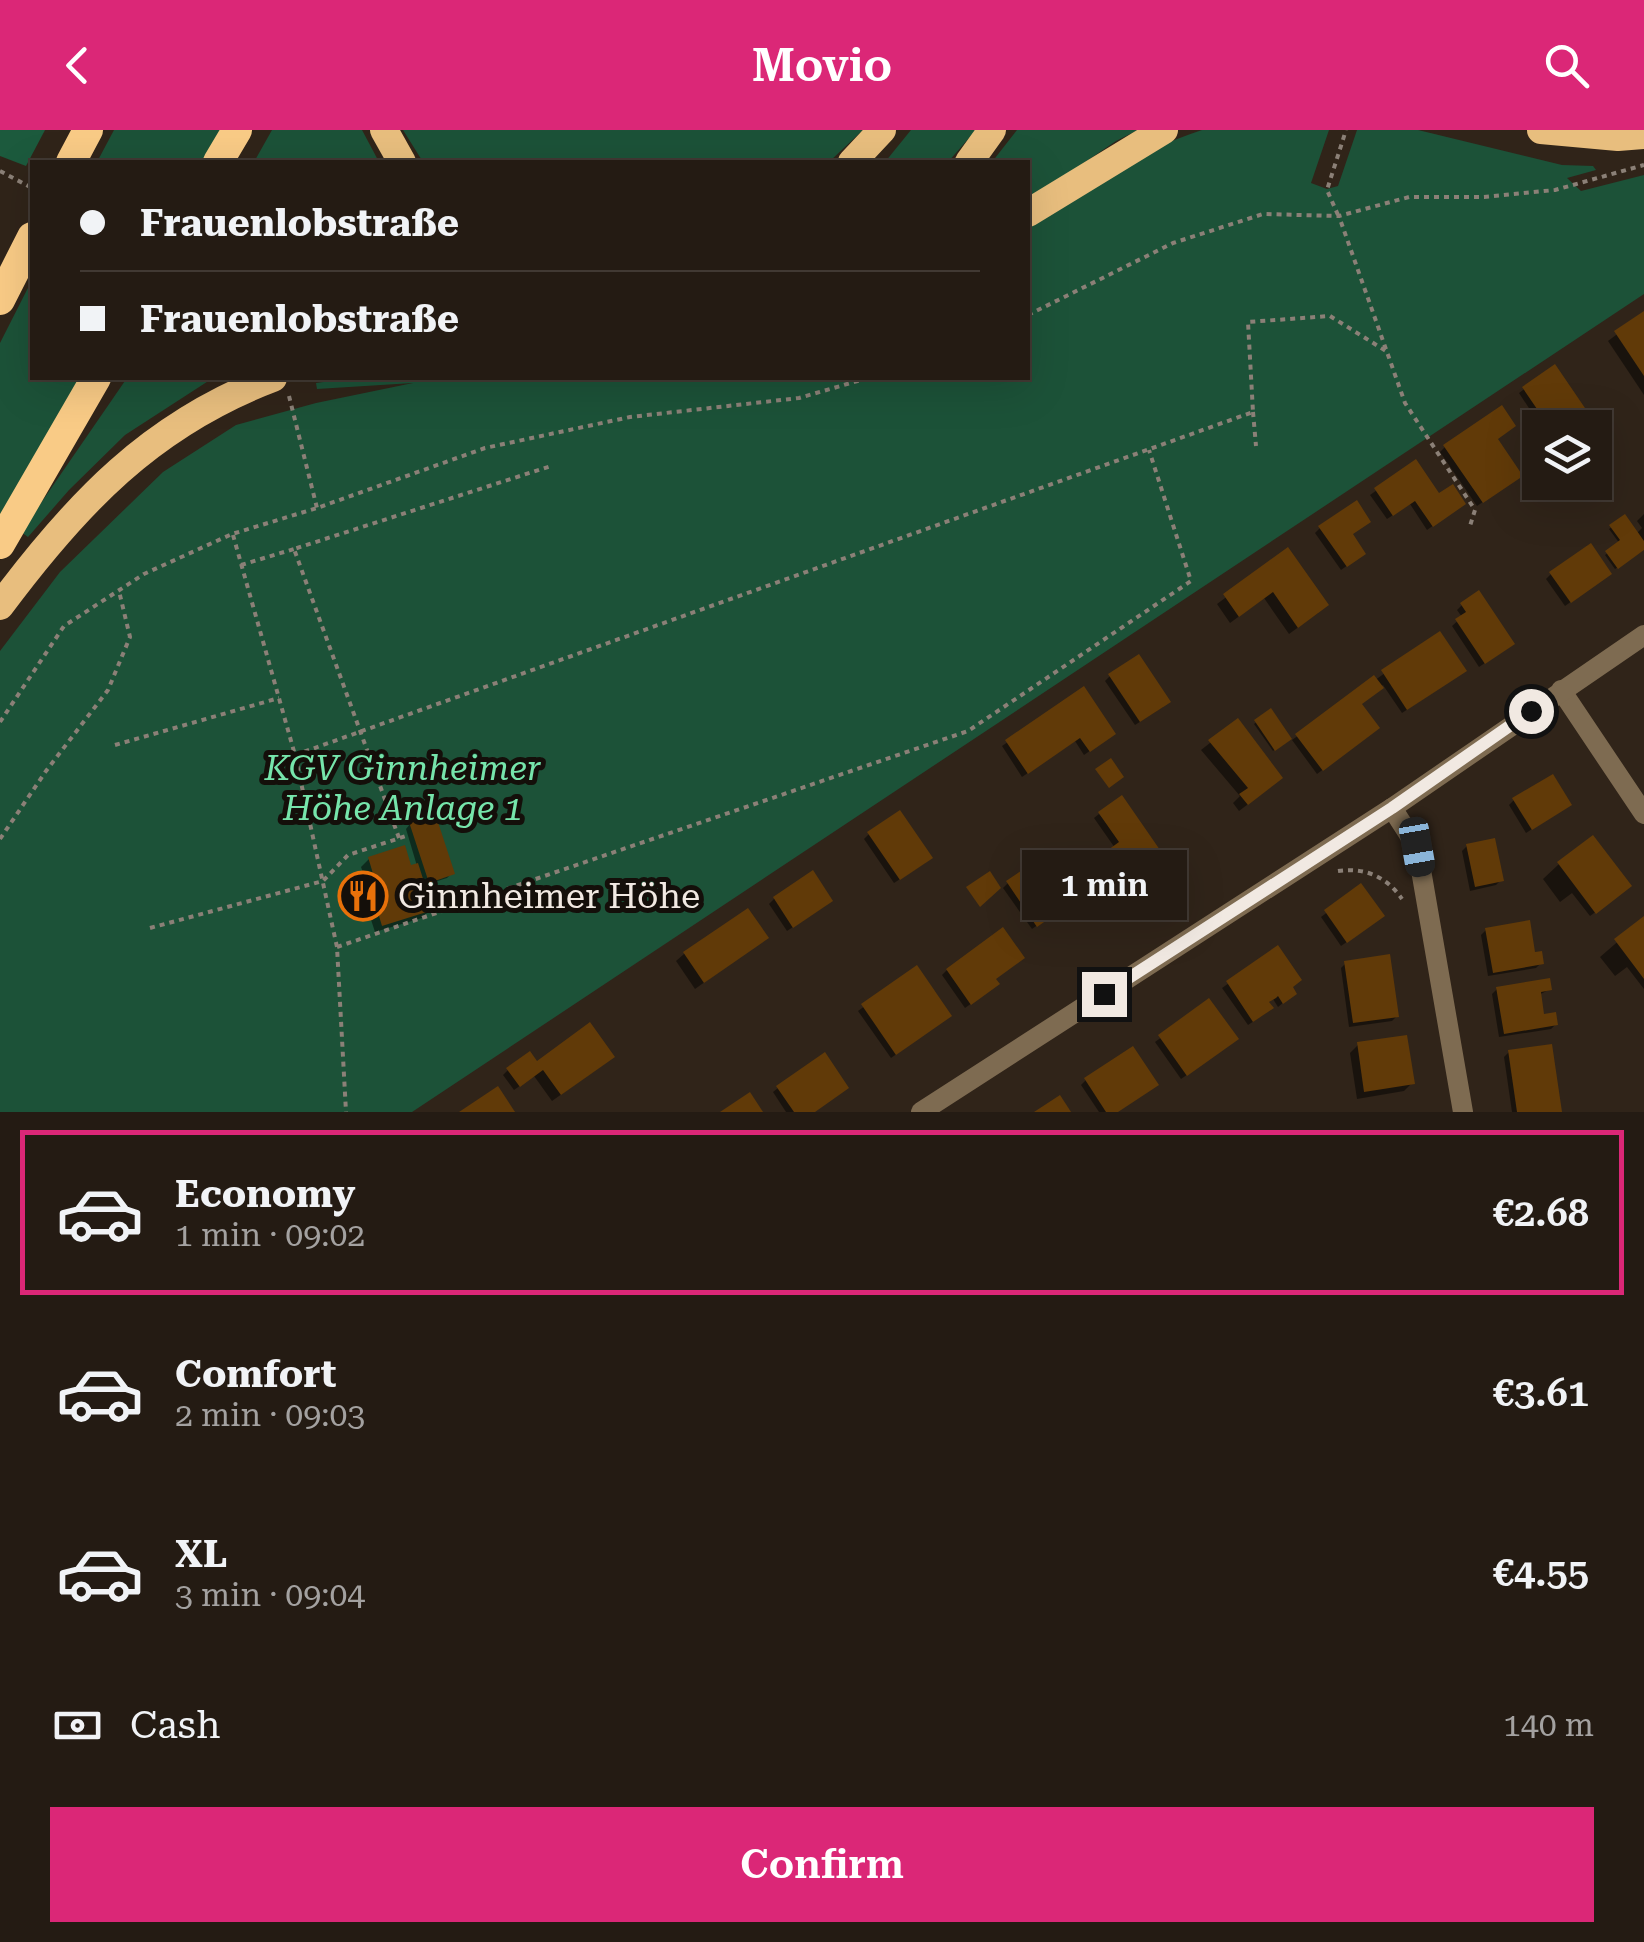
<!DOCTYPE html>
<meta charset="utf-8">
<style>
body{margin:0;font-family:"Roboto Serif",serif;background:#2c241c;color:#f1f3f6;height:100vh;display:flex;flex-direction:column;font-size:38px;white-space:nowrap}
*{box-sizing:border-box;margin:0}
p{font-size:32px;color:#a3a1a0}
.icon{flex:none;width:55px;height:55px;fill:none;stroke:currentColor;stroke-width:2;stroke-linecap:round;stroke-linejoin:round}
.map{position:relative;height:982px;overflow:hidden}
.details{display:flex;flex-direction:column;background:#241b13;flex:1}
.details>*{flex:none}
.hud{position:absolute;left:30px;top:30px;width:1000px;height:220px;border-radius:0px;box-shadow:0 10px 40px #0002,0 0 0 2px #413933;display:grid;align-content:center;height:220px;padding:0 50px;background:#241b13}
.controls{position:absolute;left:1522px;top:280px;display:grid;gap:20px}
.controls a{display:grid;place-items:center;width:90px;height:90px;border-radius:0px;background:#241b13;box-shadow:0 10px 40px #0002,0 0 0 2px #413933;font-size:50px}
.end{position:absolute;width:45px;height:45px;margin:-22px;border:12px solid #f1e9e2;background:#111;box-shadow:0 0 0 5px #111}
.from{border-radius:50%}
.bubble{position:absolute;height:70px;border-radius:0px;background:#241b13;box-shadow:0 10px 40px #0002,0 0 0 2px #413933;font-size:32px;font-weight:600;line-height:70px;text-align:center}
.car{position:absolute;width:30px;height:60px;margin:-30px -15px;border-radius:12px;box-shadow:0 0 8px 2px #0007;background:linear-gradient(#222 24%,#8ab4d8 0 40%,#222 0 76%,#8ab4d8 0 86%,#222 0)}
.hud b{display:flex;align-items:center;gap:35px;height:95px;font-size:38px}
.hud b+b{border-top:2px solid #413933}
.hud i{width:25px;height:25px;background:#f1f3f6}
ul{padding:18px 0 0;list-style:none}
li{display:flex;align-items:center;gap:30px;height:165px;margin:0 20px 15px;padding:0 30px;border:5px solid transparent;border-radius:0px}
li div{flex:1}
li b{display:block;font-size:38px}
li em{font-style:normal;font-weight:600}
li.on{border-color:#db2777}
li>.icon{width:90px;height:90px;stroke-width:1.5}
.pay{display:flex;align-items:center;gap:25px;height:110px;padding:0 50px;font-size:38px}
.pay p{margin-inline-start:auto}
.action{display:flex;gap:20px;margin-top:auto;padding:20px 50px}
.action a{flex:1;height:115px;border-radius:0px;background:#db2777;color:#fff;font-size:40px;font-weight:600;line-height:115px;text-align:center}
header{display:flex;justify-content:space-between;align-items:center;height:130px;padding:0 50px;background:#db2777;color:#fff;font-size:45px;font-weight:600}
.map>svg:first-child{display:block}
</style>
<header><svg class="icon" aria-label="back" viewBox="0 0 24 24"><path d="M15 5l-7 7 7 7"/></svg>Movio<svg class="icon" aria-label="search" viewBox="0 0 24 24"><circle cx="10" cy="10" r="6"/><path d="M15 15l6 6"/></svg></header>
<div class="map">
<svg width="1644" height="982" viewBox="0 0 1644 982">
<rect width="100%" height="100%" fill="#302419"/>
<g fill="#1c5238">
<path d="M114 0H222L204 32H97Z"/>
<path d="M272 0H362L379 32H254Z"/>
<path d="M403 0H863L829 32H423Z"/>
<path d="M911 0H976L948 32H885Z"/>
<path d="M1017 0H1138L1116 11 1028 71V32H992Z"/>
<path d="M1202 0H1329L1311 53 1327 59 1338 56 1357 0H1418L1562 35 1593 36 1596 40 1567 48 1581 61 1644 45V164L412 982H0V521L60 442 163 342 236 295 316 273 413 253 317 259 316 253 353 248H1028V99C1083 59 1136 21 1202 0Z"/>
<path d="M32 150V248H81L0 385V213Z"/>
<path d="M127 248H213L125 305 69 360 28 407 21 402Z"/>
</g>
<path fill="#1c5a3d" d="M0 0H45L26 36 0 26Z"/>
<g fill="#0007">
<path d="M1644 184V265L1608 211Z"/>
<path d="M1554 237 1599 302 1595 306V298H1542L1519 263Z"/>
<path d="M1495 309 1515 350 1477 376 1440 322 1445 317Z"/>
<path d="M1415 333 1438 367 1458 378 1427 400 1410 374 1387 389 1370 365Z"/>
<path d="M1644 384V420L1615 439 1605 425 1620 414 1609 399 1624 388 1636 404 1642 398 1637 391Z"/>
<path d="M1320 398 1350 405 1358 428 1341 440 1315 403Z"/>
<path d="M1288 421 1318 483 1289 504 1264 468 1230 493 1217 474Z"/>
<path d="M1551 444 1604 448 1565 476 1546 449Z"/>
<path d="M1462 475 1507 518 1479 537 1452 496 1462 487 1457 480Z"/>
<path d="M1439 504 1459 545 1402 583 1383 555 1359 574 1372 603 1317 644 1292 610Z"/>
<path d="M1110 546 1163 577 1135 595 1105 551Z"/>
<path d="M1084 560 1108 608 1084 625 1075 611 1022 647 1002 616Z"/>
<path d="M1270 582 1289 609 1273 621 1254 594Z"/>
<path d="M1238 591 1272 656 1239 681 1233 673 1240 666 1201 620Z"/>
<path d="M1514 670 1569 675 1526 703 1509 675Z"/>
<path d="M1099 684 1146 734 1140 740H1131L1124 731 1112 740 1106 738 1104 728 1115 718 1094 688Z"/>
<path d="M410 694 452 743 447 748 422 756 430 780 422 788 375 802 361 759 367 754 361 737 369 729 410 738 417 736 406 699Z"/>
<path d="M869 704 925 733 894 753 864 709Z"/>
<path d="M1467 716 1501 750 1496 755 1470 761 1462 721Z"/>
<path d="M1559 734 1624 761 1590 786 1572 763 1560 772 1543 749Z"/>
<path d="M1008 753 1043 773 1046 789 1032 799 1003 758Z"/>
<path d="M1361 757 1377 791 1341 816 1321 787Z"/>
<path d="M774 769 825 776 787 801 769 774Z"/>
<path d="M1644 789V859L1627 837 1615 846 1600 827Z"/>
<path d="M1486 800 1541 833 1536 838 1488 846 1481 805Z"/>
<path d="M766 808 695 859 676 831 684 824Z"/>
<path d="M1277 819 1290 857 1289 868 1278 877 1273 869 1267 873 1266 883 1248 895 1222 858Z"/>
<path d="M1346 833 1397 886 1392 891 1349 897 1341 838Z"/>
<path d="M916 838 944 890 891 928 858 881Z"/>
<path d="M947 840 992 859 965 878 942 845Z"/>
<path d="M1497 859H1550L1539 865 1542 887 1556 894 1551 899 1499 907 1492 864Z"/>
<path d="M1209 872 1231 914 1181 949 1155 912Z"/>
<path d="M1358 915 1412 953 1404 961 1357 969 1350 923Z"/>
<path d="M1509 922 1559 982H1512L1504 927Z"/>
<path d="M604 934 552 971 534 946 514 960 503 945 508 940 536 935Z"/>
<path d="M1086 950 1117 982H1099L1081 955Z"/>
<path d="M778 958 813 982H786L773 962Z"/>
</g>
<g fill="#613a08">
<path d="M1644 181V246L1614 201Z"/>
<path d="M1555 234 1602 303 1595 308V298H1550L1522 257Z"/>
<path d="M1502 275 1516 296 1498 309 1523 346 1483 373 1443 315Z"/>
<path d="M1416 329 1439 363 1453 354 1466 374 1433 397 1415 371 1393 386 1374 358Z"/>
<path d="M1357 370 1371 392 1353 404 1366 424 1347 437 1318 396Z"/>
<path d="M1625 384 1644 411V420L1618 439 1605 421 1620 410 1609 395Z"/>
<path d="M1591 413 1612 444 1571 473 1549 442Z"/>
<path d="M1288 417 1329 475 1298 498 1273 462 1239 487 1223 464Z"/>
<path d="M1479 460 1515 514 1485 534 1455 489 1466 482 1460 473Z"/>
<path d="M1440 501 1467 541 1407 580 1381 540Z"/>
<path d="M1139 524 1171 572 1140 592 1108 544Z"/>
<path d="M1374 545 1384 558 1362 574 1380 598 1323 641 1295 604Z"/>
<path d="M1084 556 1116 604 1090 622 1080 608 1028 644 1005 610Z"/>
<path d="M1271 578 1292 609 1275 621 1254 590Z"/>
<path d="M1238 588 1283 648 1248 675 1239 664 1248 658 1208 610Z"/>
<path d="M1111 628 1124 647 1109 658 1095 639Z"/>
<path d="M1553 644 1572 675 1532 700 1512 668Z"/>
<path d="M1122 665 1160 720 1148 736 1136 737 1130 728 1119 736 1111 734 1107 728 1108 720 1119 712 1098 682Z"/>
<path d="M900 680 933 728 900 750 867 702Z"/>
<path d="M435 683 455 744 429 753 409 692Z"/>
<path d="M1593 705 1632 756 1596 784 1557 732Z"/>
<path d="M1495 708 1504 751 1475 757 1466 714Z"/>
<path d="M405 715 411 735 418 733 433 780 382 796 368 749 374 747 368 727Z"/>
<path d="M1052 720 1074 753 1046 773 1054 785 1037 797 1006 751Z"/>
<path d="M813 740 833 771 793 798 773 767Z"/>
<path d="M990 741 1001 758 980 777 966 757Z"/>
<path d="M1361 753 1385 786 1347 813 1324 780Z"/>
<path d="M748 778 769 808 704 853 683 822Z"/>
<path d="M1644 786V849L1614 809Z"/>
<path d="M1530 790 1535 822 1542 821 1544 834 1493 843 1485 798Z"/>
<path d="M1003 797 1025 828 996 849 1000 854 971 875 946 839Z"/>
<path d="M1278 815 1302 850 1293 857 1297 864 1283 874 1278 866 1276 868 1269 872 1274 878 1253 892 1226 851Z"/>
<path d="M1390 824 1399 887 1353 893 1344 831Z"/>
<path d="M917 835 952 886 896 925 861 874Z"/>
<path d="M1550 848 1552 860 1541 862 1544 884 1556 882 1558 895 1504 904 1496 857Z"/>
<path d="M1209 868 1239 909 1187 946 1158 905Z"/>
<path d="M590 892 615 927 561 965 543 940 520 957 506 938 530 921 537 931Z"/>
<path d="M1407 905 1415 954 1364 962 1357 912Z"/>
<path d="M1552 914 1562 982H1517L1508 920Z"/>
<path d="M1133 916 1159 955 1118 982H1106L1084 948Z"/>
<path d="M825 922 849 958 815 982H794L776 956Z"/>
<path d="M498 956 515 982H459Z"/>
<path d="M750 962 763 982H720Z"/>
<path d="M1060 965 1071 982H1034Z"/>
</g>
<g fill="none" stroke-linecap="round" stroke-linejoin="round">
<g stroke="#8b8077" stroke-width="4" stroke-dasharray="5 5" stroke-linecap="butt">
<path d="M0 41 32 58"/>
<path d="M1338 85 1327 60 1346 0"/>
<path d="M1341 92 1405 273 1475 380 1470 396"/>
<path d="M1028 185 1173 113 1263 84 1339 86 1409 67H1484L1555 60 1644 35"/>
<path d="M289 266 317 378"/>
<path d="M1253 282 1256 316"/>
<path d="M233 405 295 625 337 817 346 982"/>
<path d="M241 435 294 419"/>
<path d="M0 592 64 496 144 444 232 404 317 378 485 318 630 287 799 268 868 248"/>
<path d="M115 615 279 568"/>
<path d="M295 625 1253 282 1248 192 1330 186 1386 221"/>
<path d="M399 708 294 419 551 336"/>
<path d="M0 709 46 641 108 560 130 507 119 461"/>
<path d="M1338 741C1365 737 1387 747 1402 769"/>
<path d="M150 798 323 751 348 725 409 705"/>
<path d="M337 817 968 601 1191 451 1149 320"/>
</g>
<g stroke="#7e6b51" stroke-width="20">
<path d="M1561 560 1644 684"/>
<path d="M1392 678 1417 717 1463 982"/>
<path d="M921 982 1392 678 1644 505"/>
</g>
<g stroke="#e8be7e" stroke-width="28">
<path d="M384 0 402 32"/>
<path d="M1541 0 1618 7 1644 5"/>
<path d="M852 32 882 0"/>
<path d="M969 32 992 0"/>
<path d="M1028 83 1164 0"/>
<path d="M0 476C76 374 151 294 273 248"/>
</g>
<g stroke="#f9cb86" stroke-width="30">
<path d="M71 32 88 0"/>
<path d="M218 32 237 0"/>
<path d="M0 170 32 107"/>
<path d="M0 414 96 248"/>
</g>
</g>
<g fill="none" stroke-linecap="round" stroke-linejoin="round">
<path stroke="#f1e9e2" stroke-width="12" d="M1104 864 1392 678 1531 581"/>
</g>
<defs>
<g id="restaurant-ring" transform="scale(2.5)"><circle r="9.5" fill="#140f0a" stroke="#e8710a" stroke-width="1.5"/><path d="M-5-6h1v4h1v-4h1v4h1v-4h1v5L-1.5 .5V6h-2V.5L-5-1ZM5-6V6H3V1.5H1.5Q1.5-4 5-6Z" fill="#e8710a"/></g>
</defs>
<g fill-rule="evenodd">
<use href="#restaurant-ring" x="363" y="766"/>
</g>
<g text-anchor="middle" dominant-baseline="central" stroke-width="10" stroke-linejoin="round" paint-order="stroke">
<g font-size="35" font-style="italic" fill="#76e5ab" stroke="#140f0a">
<text x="403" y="638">KGV Ginnheimer<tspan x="403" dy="40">Höhe Anlage 1</tspan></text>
</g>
<g font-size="35" fill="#f1e9e2" stroke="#140f0a" text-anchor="start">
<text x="398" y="766">Ginnheimer Höhe</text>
</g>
</g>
</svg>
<div class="controls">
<a><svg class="icon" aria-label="layers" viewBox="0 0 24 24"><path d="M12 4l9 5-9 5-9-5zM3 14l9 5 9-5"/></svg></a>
</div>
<i class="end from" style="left:1531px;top:581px"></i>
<i class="end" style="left:1104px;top:864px"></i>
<div class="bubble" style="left:1022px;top:720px;width:165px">1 min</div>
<i class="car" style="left:1417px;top:717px;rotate:170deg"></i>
<div class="hud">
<b><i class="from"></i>Frauenlobstraße</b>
<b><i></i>Frauenlobstraße</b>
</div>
</div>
<section class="details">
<ul>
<li class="on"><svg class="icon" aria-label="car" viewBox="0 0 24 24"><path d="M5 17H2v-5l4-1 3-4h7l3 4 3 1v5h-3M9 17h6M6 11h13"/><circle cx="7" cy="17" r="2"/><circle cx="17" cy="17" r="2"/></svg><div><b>Economy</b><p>1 min · 09:02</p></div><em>€2.68</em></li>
<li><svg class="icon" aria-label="car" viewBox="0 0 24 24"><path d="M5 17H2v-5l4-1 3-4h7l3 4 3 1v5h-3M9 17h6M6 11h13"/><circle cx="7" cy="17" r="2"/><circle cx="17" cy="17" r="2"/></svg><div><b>Comfort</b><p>2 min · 09:03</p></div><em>€3.61</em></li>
<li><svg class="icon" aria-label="car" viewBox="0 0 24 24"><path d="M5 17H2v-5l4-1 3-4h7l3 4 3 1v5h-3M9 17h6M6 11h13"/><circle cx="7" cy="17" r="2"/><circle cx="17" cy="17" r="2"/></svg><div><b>XL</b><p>3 min · 09:04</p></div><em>€4.55</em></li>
</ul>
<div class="pay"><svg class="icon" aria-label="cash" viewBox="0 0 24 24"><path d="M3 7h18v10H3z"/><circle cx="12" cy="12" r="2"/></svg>Cash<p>140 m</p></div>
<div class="action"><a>Confirm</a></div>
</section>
